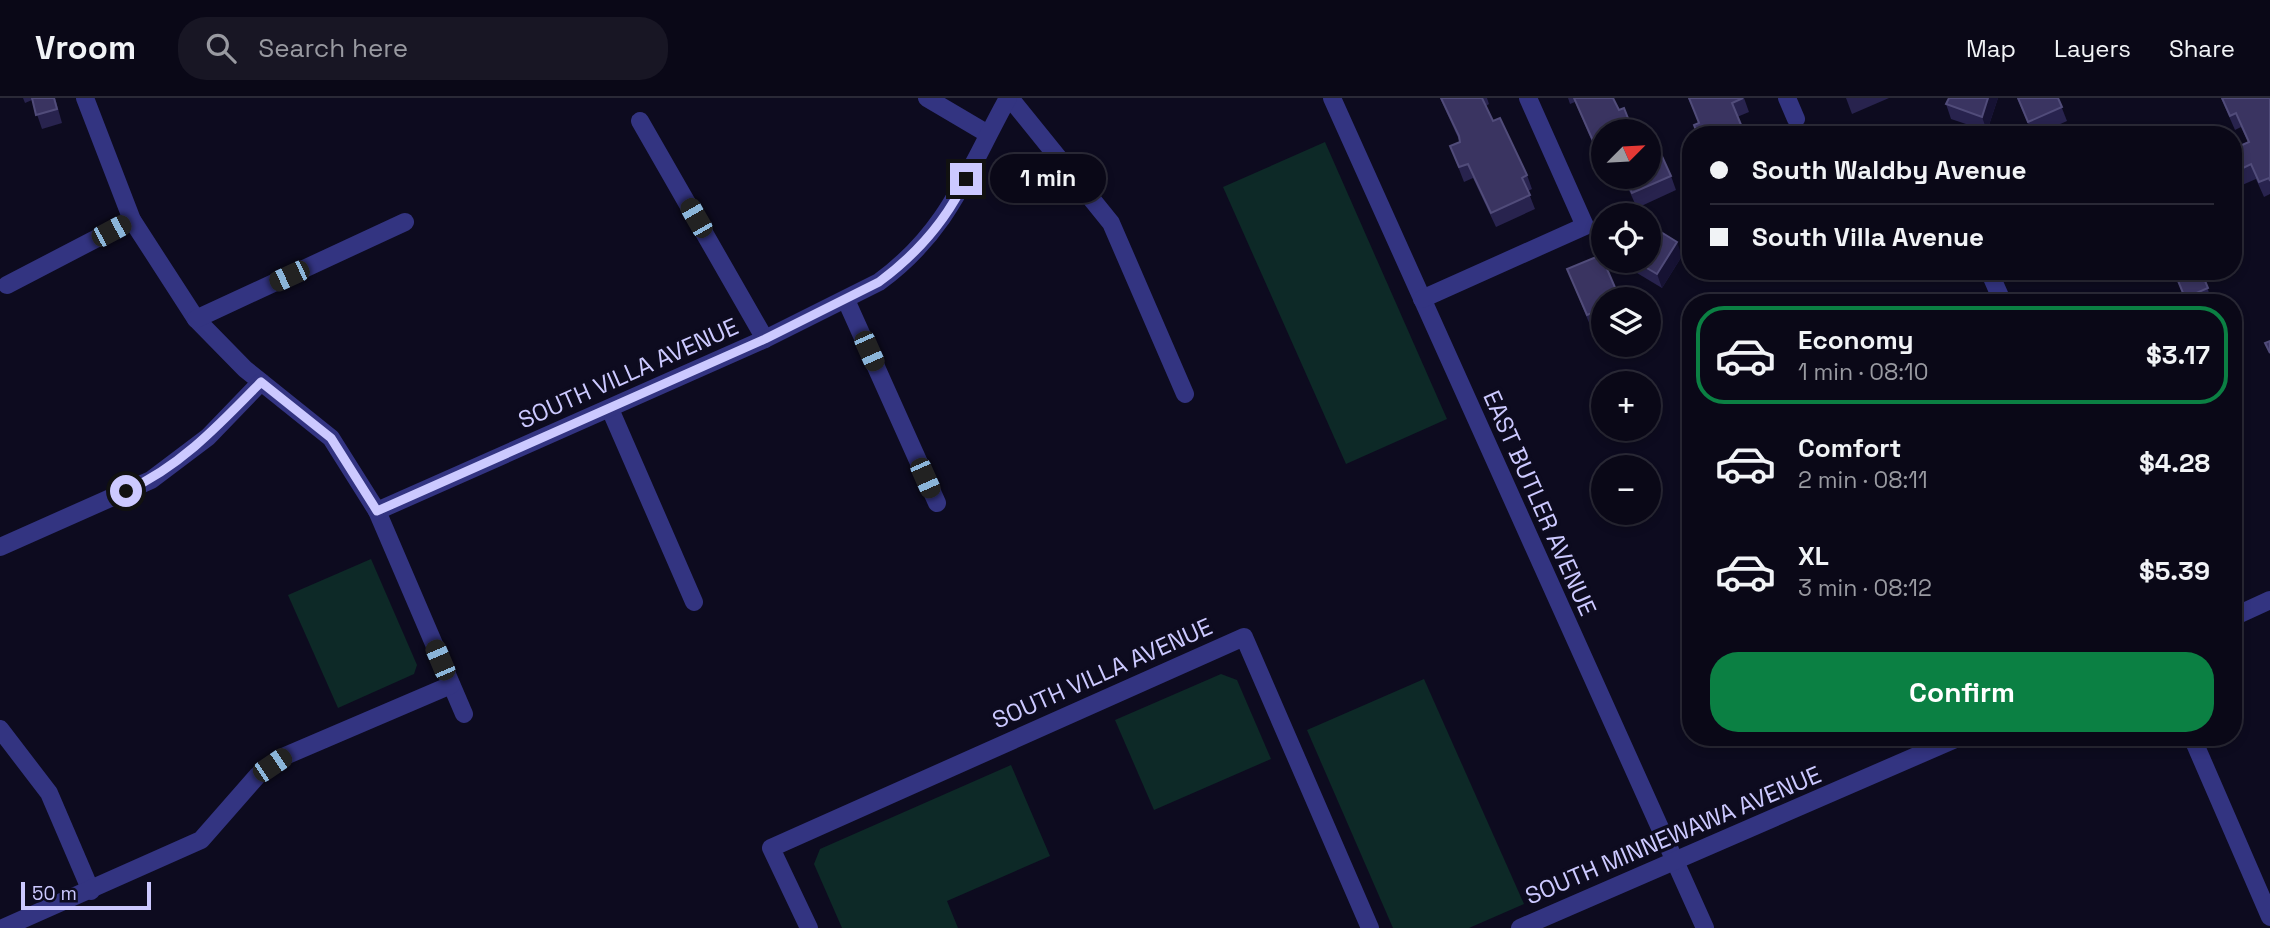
<!DOCTYPE html>
<meta charset="utf-8">
<style>
body{margin:0;font-family:"Space Grotesk",sans-serif;background:#181624;color:#f1f3f6;height:100vh;display:flex;flex-direction:column;font-size:26px;white-space:nowrap}
*{box-sizing:border-box;margin:0}
p{font-size:23px;color:#999aa1}
.icon{flex:none;width:38px;height:38px;fill:none;stroke:currentColor;stroke-width:2;stroke-linecap:round;stroke-linejoin:round}
.map{position:relative;flex:1;overflow:hidden}
.details{position:absolute;left:1682px;top:196px;width:560px;height:452px;display:flex;flex-direction:column;background:#0a0817;border-radius:28px;box-shadow:0 4px 10px #0003,0 0 0 2px #2a2936}
.details>*{flex:none}
.top-card{position:absolute;left:1682px;top:28px;width:560px;height:154px;border-radius:28px;box-shadow:0 4px 10px #0003,0 0 0 2px #2a2936;display:grid;align-content:center;height:154px;padding:0 28px;background:#0a0817}
.needle{width:46px;rotate:66deg}
.tools{position:absolute;left:1591px;top:21px;display:grid;gap:14px}
.tools a{display:grid;place-items:center;width:70px;height:70px;border-radius:50%;background:#0a0817;box-shadow:0 4px 10px #0003,0 0 0 2px #2a2936;font-size:35px}
.scale{position:absolute;left:21px;bottom:18px;width:130px;box-sizing:border-box;padding-left:7px;border:4px solid #ccc9ff;border-top:0;font-size:19px;line-height:24px;white-space:nowrap;color:#ccc9ff;-webkit-text-stroke:5px #0d0b1f;paint-order:stroke}
.end{position:absolute;width:32px;height:32px;margin:-16px;border:9px solid #ccc9ff;background:#111;box-shadow:0 0 0 4px #111}
.from{border-radius:50%}
.bubble{position:absolute;height:49px;border-radius:24px;background:#0a0817;box-shadow:0 4px 10px #0003,0 0 0 2px #2a2936;font-size:23px;font-weight:600;line-height:49px;text-align:center}
.car{position:absolute;width:21px;height:42px;margin:-21px -10px;border-radius:9px;box-shadow:0 0 5px 2px #0007;background:linear-gradient(#222 24%,#8ab4d8 0 40%,#222 0 76%,#8ab4d8 0 86%,#222 0)}
.top-card b{display:flex;align-items:center;gap:24px;height:66px;font-size:26px}
.top-card b+b{border-top:2px solid #2a2936}
.top-card i{width:18px;height:18px;background:#f1f3f6}
ul{padding:12px 0 0;list-style:none}
li{display:flex;align-items:center;gap:21px;height:98px;margin:0 14px 10px;padding:0 14px;border:4px solid transparent;border-radius:28px}
li div{flex:1}
li b{display:block;font-size:26px}
li em{font-style:normal;font-weight:600}
li.selected{border-color:#0b8043}
li>.icon{width:63px;height:63px;stroke-width:1.5}
.button{display:flex;gap:14px;margin-top:auto;padding:14px 28px}
.button a{flex:1;height:80px;border-radius:28px;background:#0b8043;color:#fff;font-size:28px;font-weight:600;line-height:80px;text-align:center}
header{display:flex;align-items:center;gap:42px;box-sizing:border-box;height:98px;padding:0 35px;background:#0a0817;border-bottom:2px solid #2a2936}
header strong{font-size:33px}
nav{display:flex;gap:38px;margin-inline-start:auto;font-size:24px}
.search{width:490px;height:63px;background:#181624;display:flex;align-items:center;gap:18px;box-sizing:border-box;padding:0 24px;border-radius:28px;color:#999aa1;font-size:26px}
.map>svg:first-child{display:block}
</style>
<header>
<strong>Vroom</strong>
<div class="search"><svg class="icon" aria-label="search" viewBox="0 0 24 24"><circle cx="10" cy="10" r="6"/><path d="M15 15l6 6"/></svg>Search here</div>
<nav><a>Map</a><a>Layers</a><a>Share</a></nav>
</header>
<div class="map">
<svg width="2270" height="830" viewBox="0 0 2270 830">
<rect width="100%" height="100%" fill="#0d0b1f"/>
<g fill="#0d2927">
<path d="M1325 44 1447 321 1346 366 1223 89Z"/>
<path d="M371 461 417 567 414 576 338 610 288 497Z"/>
<path d="M1221 576 1237 582 1271 661 1154 712 1115 622Z"/>
<path d="M1424 581 1524 806 1469 830H1393L1307 632Z"/>
<path d="M1011 667 1050 758 947 803 958 830H842L814 766 820 751Z"/>
</g>
<g fill="none" stroke-linecap="round" stroke-linejoin="round">
<g stroke="#333481" stroke-width="18">
<path d="M85 0 132 122 196 221 245 271 331 340 377 413 464 616"/>
<path d="M927 0 988 36"/>
<path d="M1010 0 1111 125 1185 296"/>
<path d="M1332 0 1705 830"/>
<path d="M1787 0 1796 21"/>
<path d="M640 23 765 241"/>
<path d="M1989 173 2003 205"/>
<path d="M7 187 132 122"/>
<path d="M1422 201 1585 128 1528 0"/>
<path d="M846 202 937 405"/>
<path d="M196 221 405 124"/>
<path d="M610 311 694 504"/>
<path d="M377 413 765 241 879 184C949 133 968 72 1008 0"/>
<path d="M0 449 151 382 208 339 261 284"/>
<path d="M2233 519 2270 502"/>
<path d="M0 631 49 695 91 793"/>
<path d="M2192 639 2270 819"/>
<path d="M3 830 201 742 258 677 285 658 451 587"/>
<path d="M809 830 771 750 1244 539 1370 830"/>
<path d="M1520 830 1960 639"/>
</g>
</g>
<g fill="#28234e">
<path d="M23 0H55L62 25 42 31 32 2 25 5Z"/>
<path d="M1440 0H1487L1489 6 1486 8 1493 23 1527 77 1532 91 1528 93 1535 111 1496 129 1473 80 1464 84 1450 48 1460 44Z"/>
<path d="M1568 0H1613L1603 33V69L1575 4 1570 6Z"/>
<path d="M1688 0H1744L1749 14 1737 19 1745 37H1698L1699 25Z"/>
<path d="M1846 0H1889L1852 16Z"/>
<path d="M1998 0 1987 33 1951 21 1946 6Z"/>
<path d="M2017 0H2058L2067 23 2036 37H2033Z"/>
<path d="M2221 0H2270V96L2264 99 2256 81 2233 91V51L2248 44 2241 29 2235 32Z"/>
<path d="M1671 78 1676 92 1637 110 1623 79Z"/>
<path d="M1682 158 1662 190 1622 166 1621 163H1648Z"/>
<path d="M1567 171 1603 201V227L1592 232Z"/>
<path d="M2174 173H2201L2211 200 2199 205H2187Z"/>
</g>
<g fill="#161233">
<path d="M1988 0H1998L1987 33 1982 19Z"/>
<path d="M1677 144 1682 158 1662 190 1657 176Z"/>
</g>
<g fill="#3a3461" stroke="#514c7a" stroke-width="2">
<path d="M32 0H54L57 11 36 17Z"/>
<path d="M1441 0H1482L1493 23 1500 20 1527 77 1522 80 1530 97 1491 115 1468 66 1459 69 1450 48 1460 44 1459 38Z"/>
<path d="M1574 0H1613L1619 12 1624 10 1633 33H1603V60L1601 61Z"/>
<path d="M1689 0H1743L1732 5 1744 34 1740 37H1698L1694 27 1699 25Z"/>
<path d="M1949 0H1988L1982 19 1946 6Z"/>
<path d="M2018 0H2058L2062 9 2028 24Z"/>
<path d="M2222 0H2270V83L2269 80 2259 84 2251 66 2233 75V51L2249 44 2236 15 2230 18Z"/>
<path d="M1655 43 1671 78 1632 95 1624 79H1648V46Z"/>
<path d="M1648 126 1677 144 1657 176 1635 163H1648Z"/>
<path d="M1601 157 1620 201H1603V211L1587 217 1567 171Z"/>
<path d="M2174 173H2201L2208 190 2185 200Z"/>
<path d="M2270 243V255L2265 245Z"/>
</g>
<g fill="none" stroke-linecap="round" stroke-linejoin="round">
<path stroke="#ccc9ff" stroke-width="9" d="M126 393C180 369 220 326 261 284L331 340 377 413 765 241 879 184C917 156 946 123 966 81"/>
</g>
<g text-anchor="middle" dominant-baseline="central" stroke-width="7" stroke-linejoin="round" paint-order="stroke">
<g font-size="24" fill="#ccc9ff" stroke="#0d0b1f">
<text transform="translate(628 275) rotate(-24)">SOUTH VILLA AVENUE</text>
<text transform="translate(1540 405) rotate(66)">EAST BUTLER AVENUE</text>
<text transform="translate(1102 575) rotate(-24)">SOUTH VILLA AVENUE</text>
<text transform="translate(1673 737) rotate(-23)">SOUTH MINNEWAWA AVENUE</text>
</g>
</g>
</svg>
<div class="tools">
<a><svg class="needle" viewBox="-14 -14 28 28"><path d="M0-13l5 13h-10z" fill="#e53935"/><path d="M0 13l5-13h-10z" fill="#999aa1"/></svg></a>
<a><svg class="icon" aria-label="locate" viewBox="0 0 24 24"><circle cx="12" cy="12" r="6"/><path d="M12 2v4M12 18v4M2 12h4M18 12h4"/></svg></a>
<a><svg class="icon" aria-label="layers" viewBox="0 0 24 24"><path d="M12 4l9 5-9 5-9-5zM3 14l9 5 9-5"/></svg></a>
<a>+</a>
<a>−</a>
</div>
<div class="scale">50 m</div>
<i class="end from" style="left:126px;top:393px"></i>
<i class="end" style="left:966px;top:81px"></i>
<div class="bubble" style="left:990px;top:56px;width:116px">1 min</div>
<i class="car" style="left:696px;top:120px;rotate:330deg"></i>
<i class="car" style="left:111px;top:133px;rotate:62deg"></i>
<i class="car" style="left:289px;top:178px;rotate:245deg"></i>
<i class="car" style="left:869px;top:253px;rotate:156deg"></i>
<i class="car" style="left:925px;top:380px;rotate:156deg"></i>
<i class="car" style="left:440px;top:562px;rotate:337deg"></i>
<i class="car" style="left:272px;top:667px;rotate:56deg"></i>
<div class="top-card">
<b><i class="from"></i>South Waldby Avenue</b>
<b><i></i>South Villa Avenue</b>
</div>
<section class="details">
<ul>
<li class="selected"><svg class="icon" aria-label="car" viewBox="0 0 24 24"><path d="M5 17H2v-5l4-1 3-4h7l3 4 3 1v5h-3M9 17h6M6 11h13"/><circle cx="7" cy="17" r="2"/><circle cx="17" cy="17" r="2"/></svg><div><b>Economy</b><p>1 min · 08:10</p></div><em>$3.17</em></li>
<li><svg class="icon" aria-label="car" viewBox="0 0 24 24"><path d="M5 17H2v-5l4-1 3-4h7l3 4 3 1v5h-3M9 17h6M6 11h13"/><circle cx="7" cy="17" r="2"/><circle cx="17" cy="17" r="2"/></svg><div><b>Comfort</b><p>2 min · 08:11</p></div><em>$4.28</em></li>
<li><svg class="icon" aria-label="car" viewBox="0 0 24 24"><path d="M5 17H2v-5l4-1 3-4h7l3 4 3 1v5h-3M9 17h6M6 11h13"/><circle cx="7" cy="17" r="2"/><circle cx="17" cy="17" r="2"/></svg><div><b>XL</b><p>3 min · 08:12</p></div><em>$5.39</em></li>
</ul>
<div class="button"><a>Confirm</a></div>
</section>
</div>
